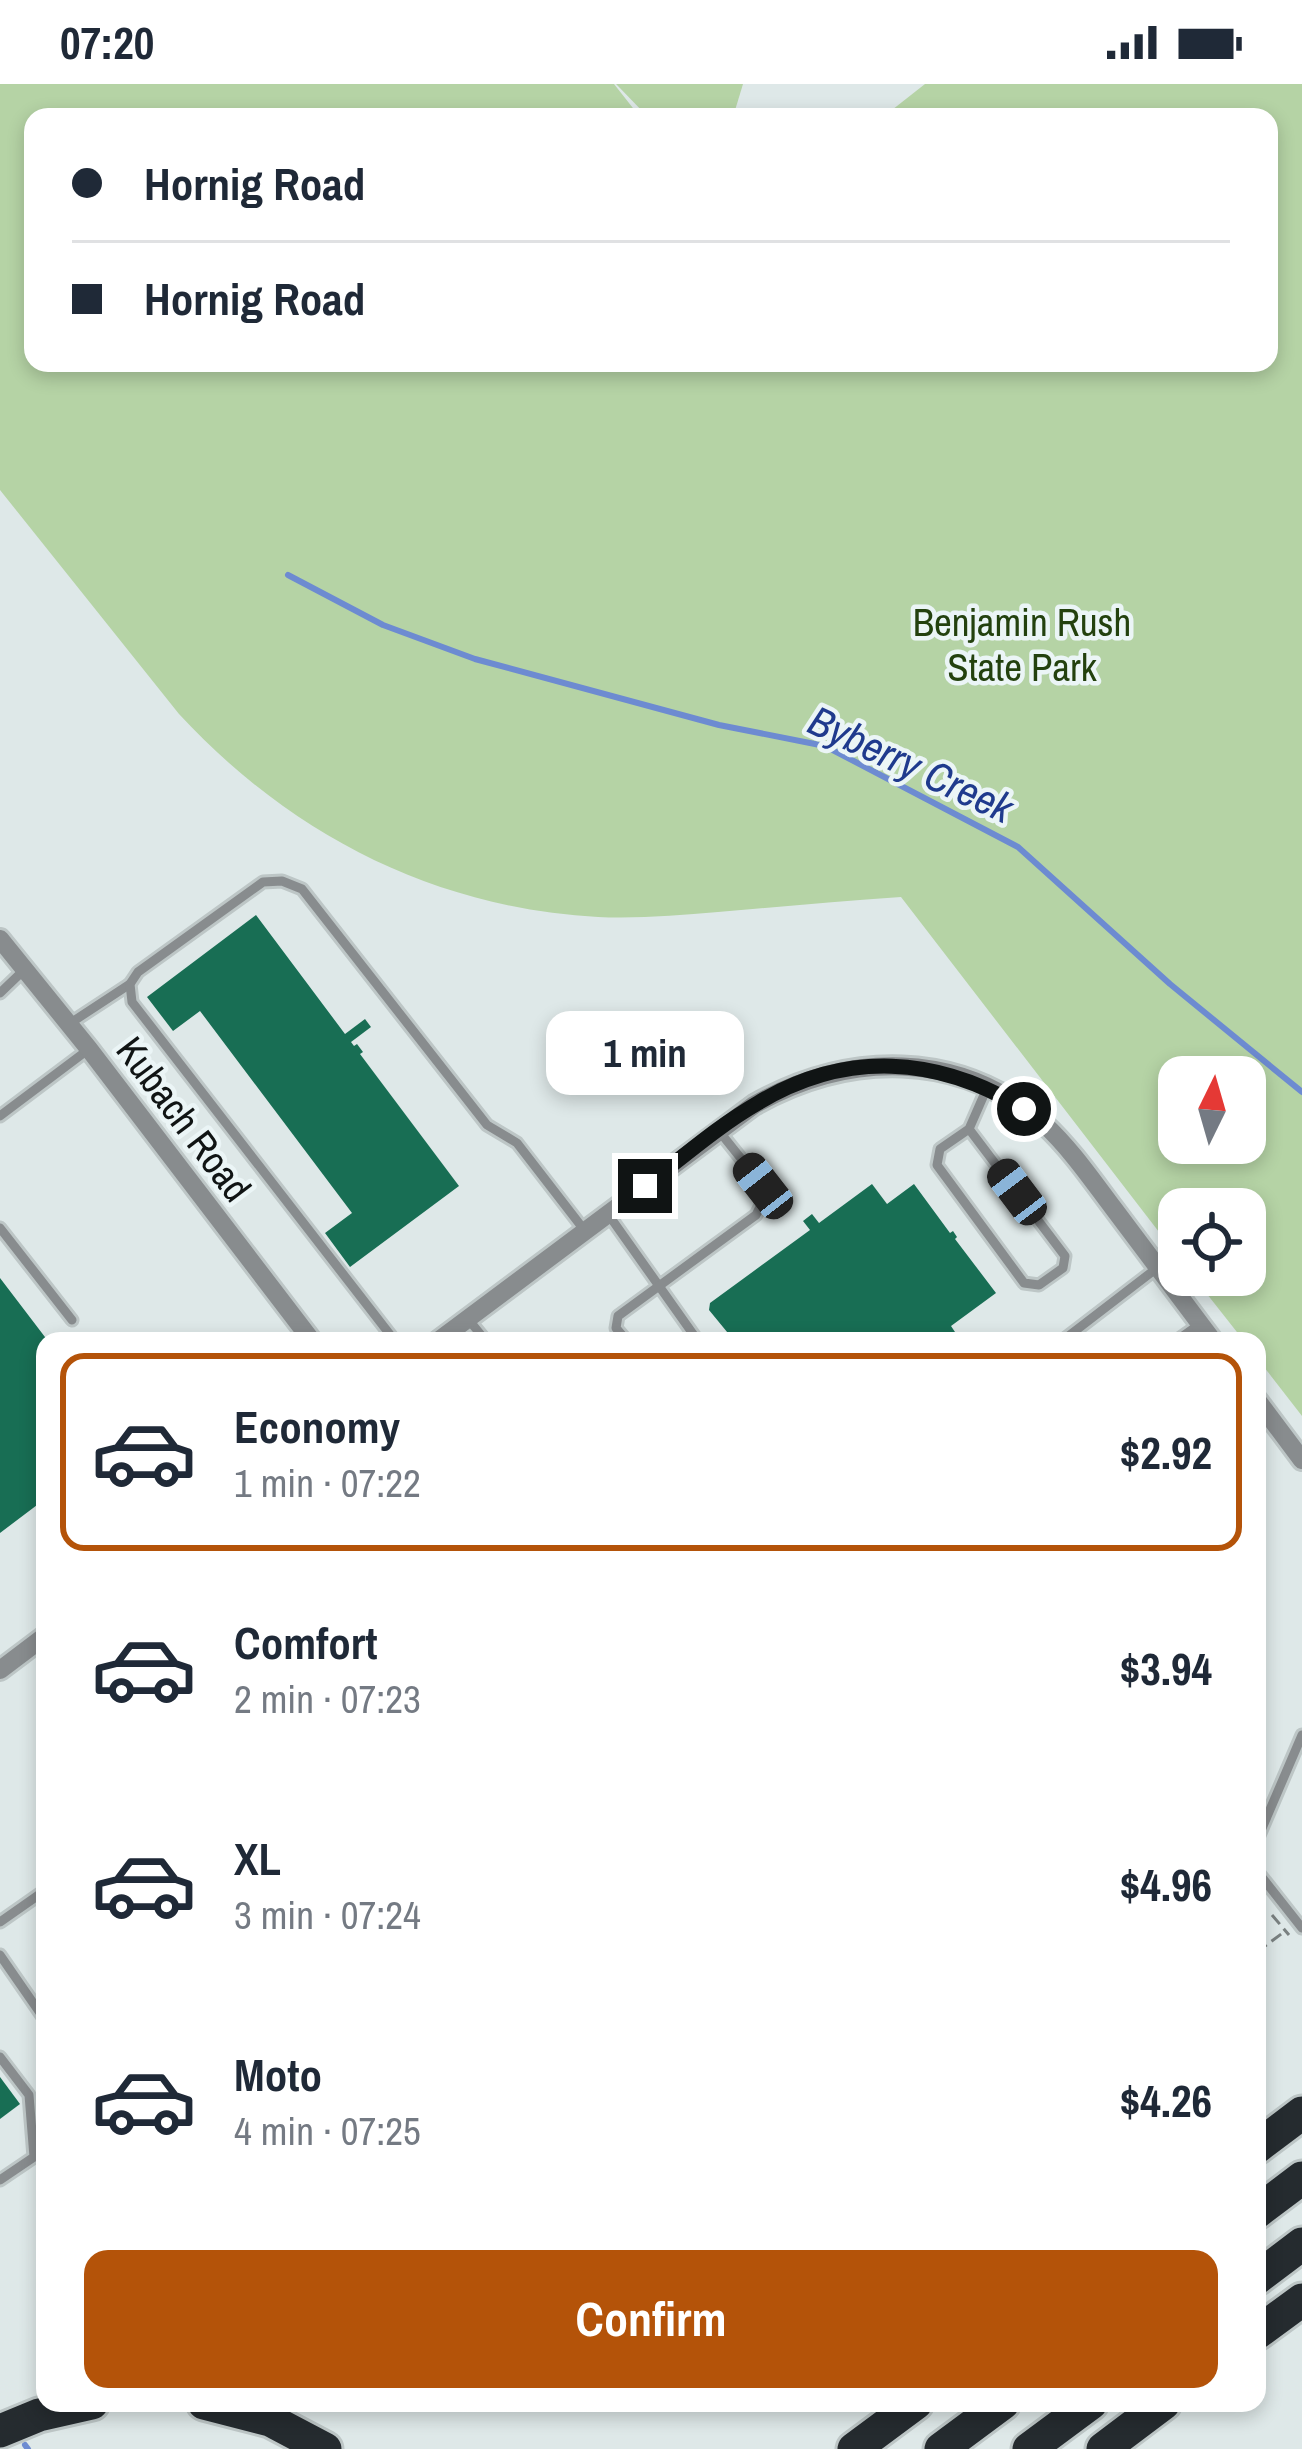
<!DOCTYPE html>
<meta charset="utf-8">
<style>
body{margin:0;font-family:"Archivo Narrow",sans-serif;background:#f6f6f7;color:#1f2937;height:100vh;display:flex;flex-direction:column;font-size:45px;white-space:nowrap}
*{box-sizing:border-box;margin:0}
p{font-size:39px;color:#747a83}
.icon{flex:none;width:66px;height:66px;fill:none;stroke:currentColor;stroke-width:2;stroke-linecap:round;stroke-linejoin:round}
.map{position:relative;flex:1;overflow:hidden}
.sheet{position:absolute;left:36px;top:1248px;width:1230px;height:1080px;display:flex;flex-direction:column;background:#fff;border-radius:24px;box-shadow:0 6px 18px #0003}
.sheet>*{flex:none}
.banner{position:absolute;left:24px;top:24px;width:1254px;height:264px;border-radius:24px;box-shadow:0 6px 18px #0003;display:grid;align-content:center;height:264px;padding:0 48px;background:#fff}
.needle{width:78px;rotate:5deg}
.controls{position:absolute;left:1158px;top:972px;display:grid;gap:24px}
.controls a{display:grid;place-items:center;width:108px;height:108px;border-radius:24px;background:#fff;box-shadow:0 6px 18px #0003;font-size:60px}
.end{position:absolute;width:54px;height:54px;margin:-27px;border:15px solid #101414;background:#fff;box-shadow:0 0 0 6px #fff}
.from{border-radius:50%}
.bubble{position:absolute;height:84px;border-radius:24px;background:#fff;box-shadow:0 6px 18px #0003;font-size:39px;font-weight:800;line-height:84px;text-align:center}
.car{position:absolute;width:36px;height:72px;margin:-36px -18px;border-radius:15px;box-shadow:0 0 9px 3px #0007;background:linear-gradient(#222 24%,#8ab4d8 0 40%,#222 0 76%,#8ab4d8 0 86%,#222 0)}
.banner b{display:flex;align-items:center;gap:42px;height:114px;font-size:45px}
.banner b+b{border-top:3px solid #e0e1e3}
.banner i{width:30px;height:30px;background:#1f2937}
ul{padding:21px 0 0;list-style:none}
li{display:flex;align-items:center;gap:36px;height:198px;margin:0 24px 18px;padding:0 24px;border:6px solid transparent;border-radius:24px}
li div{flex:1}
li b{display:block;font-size:45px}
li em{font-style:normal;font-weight:800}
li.active{border-color:#b45309}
li>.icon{width:108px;height:108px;stroke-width:1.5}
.button{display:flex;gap:24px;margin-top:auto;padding:24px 48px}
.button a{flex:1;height:138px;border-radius:24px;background:#b45309;color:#fff;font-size:48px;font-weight:800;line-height:138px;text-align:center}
.status{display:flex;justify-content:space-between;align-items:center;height:84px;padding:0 60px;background:#fff;direction:ltr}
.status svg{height:33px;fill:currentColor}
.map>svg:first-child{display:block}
</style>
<div class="status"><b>07:20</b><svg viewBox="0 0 49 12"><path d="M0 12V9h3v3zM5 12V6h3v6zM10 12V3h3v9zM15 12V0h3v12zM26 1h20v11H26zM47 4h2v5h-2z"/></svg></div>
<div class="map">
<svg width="1302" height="2365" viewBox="0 0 1302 2365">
<rect width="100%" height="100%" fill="#dee8e8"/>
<g fill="#b5d3a5" fill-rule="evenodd">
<path d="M0 0H614L640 33H33V279H1269V33H883L925 0H1302V1332L1257 1274V1257H1244L1192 1191H1245V1125H1179V1174L901 813C840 817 779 823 718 828 678 831 638 835 598 833 433 824 290 750 179 630L0 406ZM1245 993V1059H1179V993Z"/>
<path d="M616 0H743L733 33H648Z"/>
</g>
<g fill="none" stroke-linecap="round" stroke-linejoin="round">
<g stroke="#6d8bd1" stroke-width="6">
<path d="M288 491 383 541 475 575 719 641 825 662 1018 763 1170 900 1302 1008"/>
<path d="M25 2361 28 2365"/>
</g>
</g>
<g fill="#186e54">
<path d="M256 831 345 950 365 935 371 943 351 958 354 962 357 960 363 968 360 970 459 1102 350 1183 325 1149 352 1129 200 927 173 947 147 913Z"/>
<path d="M872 1100 887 1120 914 1100 950 1149 953 1147 957 1153 955 1155 996 1209 951 1242 961 1257H729L732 1254 709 1226 710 1219 810 1146 803 1137 812 1130 819 1139Z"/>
<path d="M0 1194 48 1257H45V1415L0 1449Z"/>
<path d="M0 1993 20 2020 0 2035Z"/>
</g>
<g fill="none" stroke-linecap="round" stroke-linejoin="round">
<g stroke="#bdc6c6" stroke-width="15">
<g id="lane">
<path d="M0 909 25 885"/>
<path d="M69 940 130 900"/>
<path d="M0 1032 89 965"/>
<path d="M969 1045 940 1065 937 1081 1024 1199 1039 1201 1063 1184 1065 1172 969 1045 987 1004"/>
<path d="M608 1130 698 1257"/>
<path d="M0 1144 72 1236"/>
<path d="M468 1235 486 1257"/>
<path d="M395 1257 132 918 130 900 138 888 263 798 282 797 302 805 487 1041 517 1059 585 1147"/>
<path d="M627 1257 616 1244 618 1232 756 1131 763 1117V1102L719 1047"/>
<path d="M1062 1257 1157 1184"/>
<path d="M1176 1257 1200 1240"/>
<path d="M1257 1756 1302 1651"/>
<path d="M1257 1787 1302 1844"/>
<path d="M0 1838 40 1810"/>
<path d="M0 1871 45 1936"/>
<path d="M0 1973 29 2011 34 2073 0 2096"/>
</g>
</g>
<g stroke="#bdc6c6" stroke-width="24">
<g id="street">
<path d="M0 855 89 965 312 1257"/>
<path d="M438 1257 754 1021C848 968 959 965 1044 1040 1071 1065 1092 1096 1114 1125 1147 1169 1180 1213 1213 1257"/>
<path d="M1257 1316 1302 1376"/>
<path d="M0 1586 45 1552"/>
</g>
</g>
<g stroke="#bdc6c6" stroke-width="39">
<g id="highway">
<path d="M1257 2063 1302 2029"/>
<path d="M1257 2128 1302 2094"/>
<path d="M1257 2194 1302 2160"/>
<path d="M1257 2249 1302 2216"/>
<path d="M204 2319 270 2336 325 2365"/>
<path d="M0 2347 39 2331 92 2319"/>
<path d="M854 2365 916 2319"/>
<path d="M941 2365 1003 2319"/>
<path d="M1029 2365 1091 2319"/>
<path d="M1103 2365 1164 2319"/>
</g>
</g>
<g stroke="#7a8181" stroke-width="3" stroke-dasharray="12 6" stroke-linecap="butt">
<path d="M1272 1831 1289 1851"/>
<path d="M1257 1868 1284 1848"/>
</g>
<use href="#lane" stroke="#888c8e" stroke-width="9"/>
<use href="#street" stroke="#888c8e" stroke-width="18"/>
<use href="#highway" stroke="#252b2f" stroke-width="33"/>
</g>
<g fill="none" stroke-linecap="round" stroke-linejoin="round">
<path stroke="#101414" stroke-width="15" d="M645 1102C682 1074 718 1042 758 1019 846 966 938 972 1024 1025"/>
</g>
<g text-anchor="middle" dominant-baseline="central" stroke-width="9" stroke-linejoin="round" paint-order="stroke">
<g font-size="39" fill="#23410e" stroke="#ebf5f6">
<text x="1022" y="538">Benjamin Rush<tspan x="1022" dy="45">State Park</tspan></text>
</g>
<g font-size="39" fill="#101414" stroke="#ebf5f6">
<text transform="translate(184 1035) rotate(53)">Kubach Road</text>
</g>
<g font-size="42" font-style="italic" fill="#1f3a8d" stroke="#ebf5f6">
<text transform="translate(911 680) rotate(25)">Byberry Creek</text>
</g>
</g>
</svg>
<div class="controls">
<a><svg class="needle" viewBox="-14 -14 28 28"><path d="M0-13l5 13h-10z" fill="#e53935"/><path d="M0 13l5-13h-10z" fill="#747a83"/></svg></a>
<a><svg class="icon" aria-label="locate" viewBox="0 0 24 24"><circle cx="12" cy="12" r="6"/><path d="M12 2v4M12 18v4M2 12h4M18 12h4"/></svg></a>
</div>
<i class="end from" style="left:1024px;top:1025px"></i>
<i class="end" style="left:645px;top:1102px"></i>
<div class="bubble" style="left:546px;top:927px;width:198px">1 min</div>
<i class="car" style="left:763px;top:1102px;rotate:322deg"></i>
<i class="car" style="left:1017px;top:1108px;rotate:323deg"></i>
<div class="banner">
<b><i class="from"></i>Hornig Road</b>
<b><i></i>Hornig Road</b>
</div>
<section class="sheet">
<ul>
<li class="active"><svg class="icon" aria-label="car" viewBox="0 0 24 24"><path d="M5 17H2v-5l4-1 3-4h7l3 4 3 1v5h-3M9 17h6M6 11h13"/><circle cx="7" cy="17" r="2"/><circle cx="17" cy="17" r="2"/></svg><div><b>Economy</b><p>1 min · 07:22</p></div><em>$2.92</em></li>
<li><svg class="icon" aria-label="car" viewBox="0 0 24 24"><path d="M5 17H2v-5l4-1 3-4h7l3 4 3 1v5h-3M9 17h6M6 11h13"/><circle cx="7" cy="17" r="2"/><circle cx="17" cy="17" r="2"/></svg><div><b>Comfort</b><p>2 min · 07:23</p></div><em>$3.94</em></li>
<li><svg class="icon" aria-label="car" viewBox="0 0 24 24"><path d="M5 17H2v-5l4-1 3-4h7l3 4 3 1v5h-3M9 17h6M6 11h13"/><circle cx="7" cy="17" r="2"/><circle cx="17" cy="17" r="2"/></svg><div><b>XL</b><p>3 min · 07:24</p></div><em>$4.96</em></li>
<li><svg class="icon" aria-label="car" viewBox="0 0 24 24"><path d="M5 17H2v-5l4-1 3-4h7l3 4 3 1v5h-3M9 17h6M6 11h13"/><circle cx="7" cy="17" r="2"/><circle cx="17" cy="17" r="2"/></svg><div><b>Moto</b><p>4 min · 07:25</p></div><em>$4.26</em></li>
</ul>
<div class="button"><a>Confirm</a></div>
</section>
</div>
